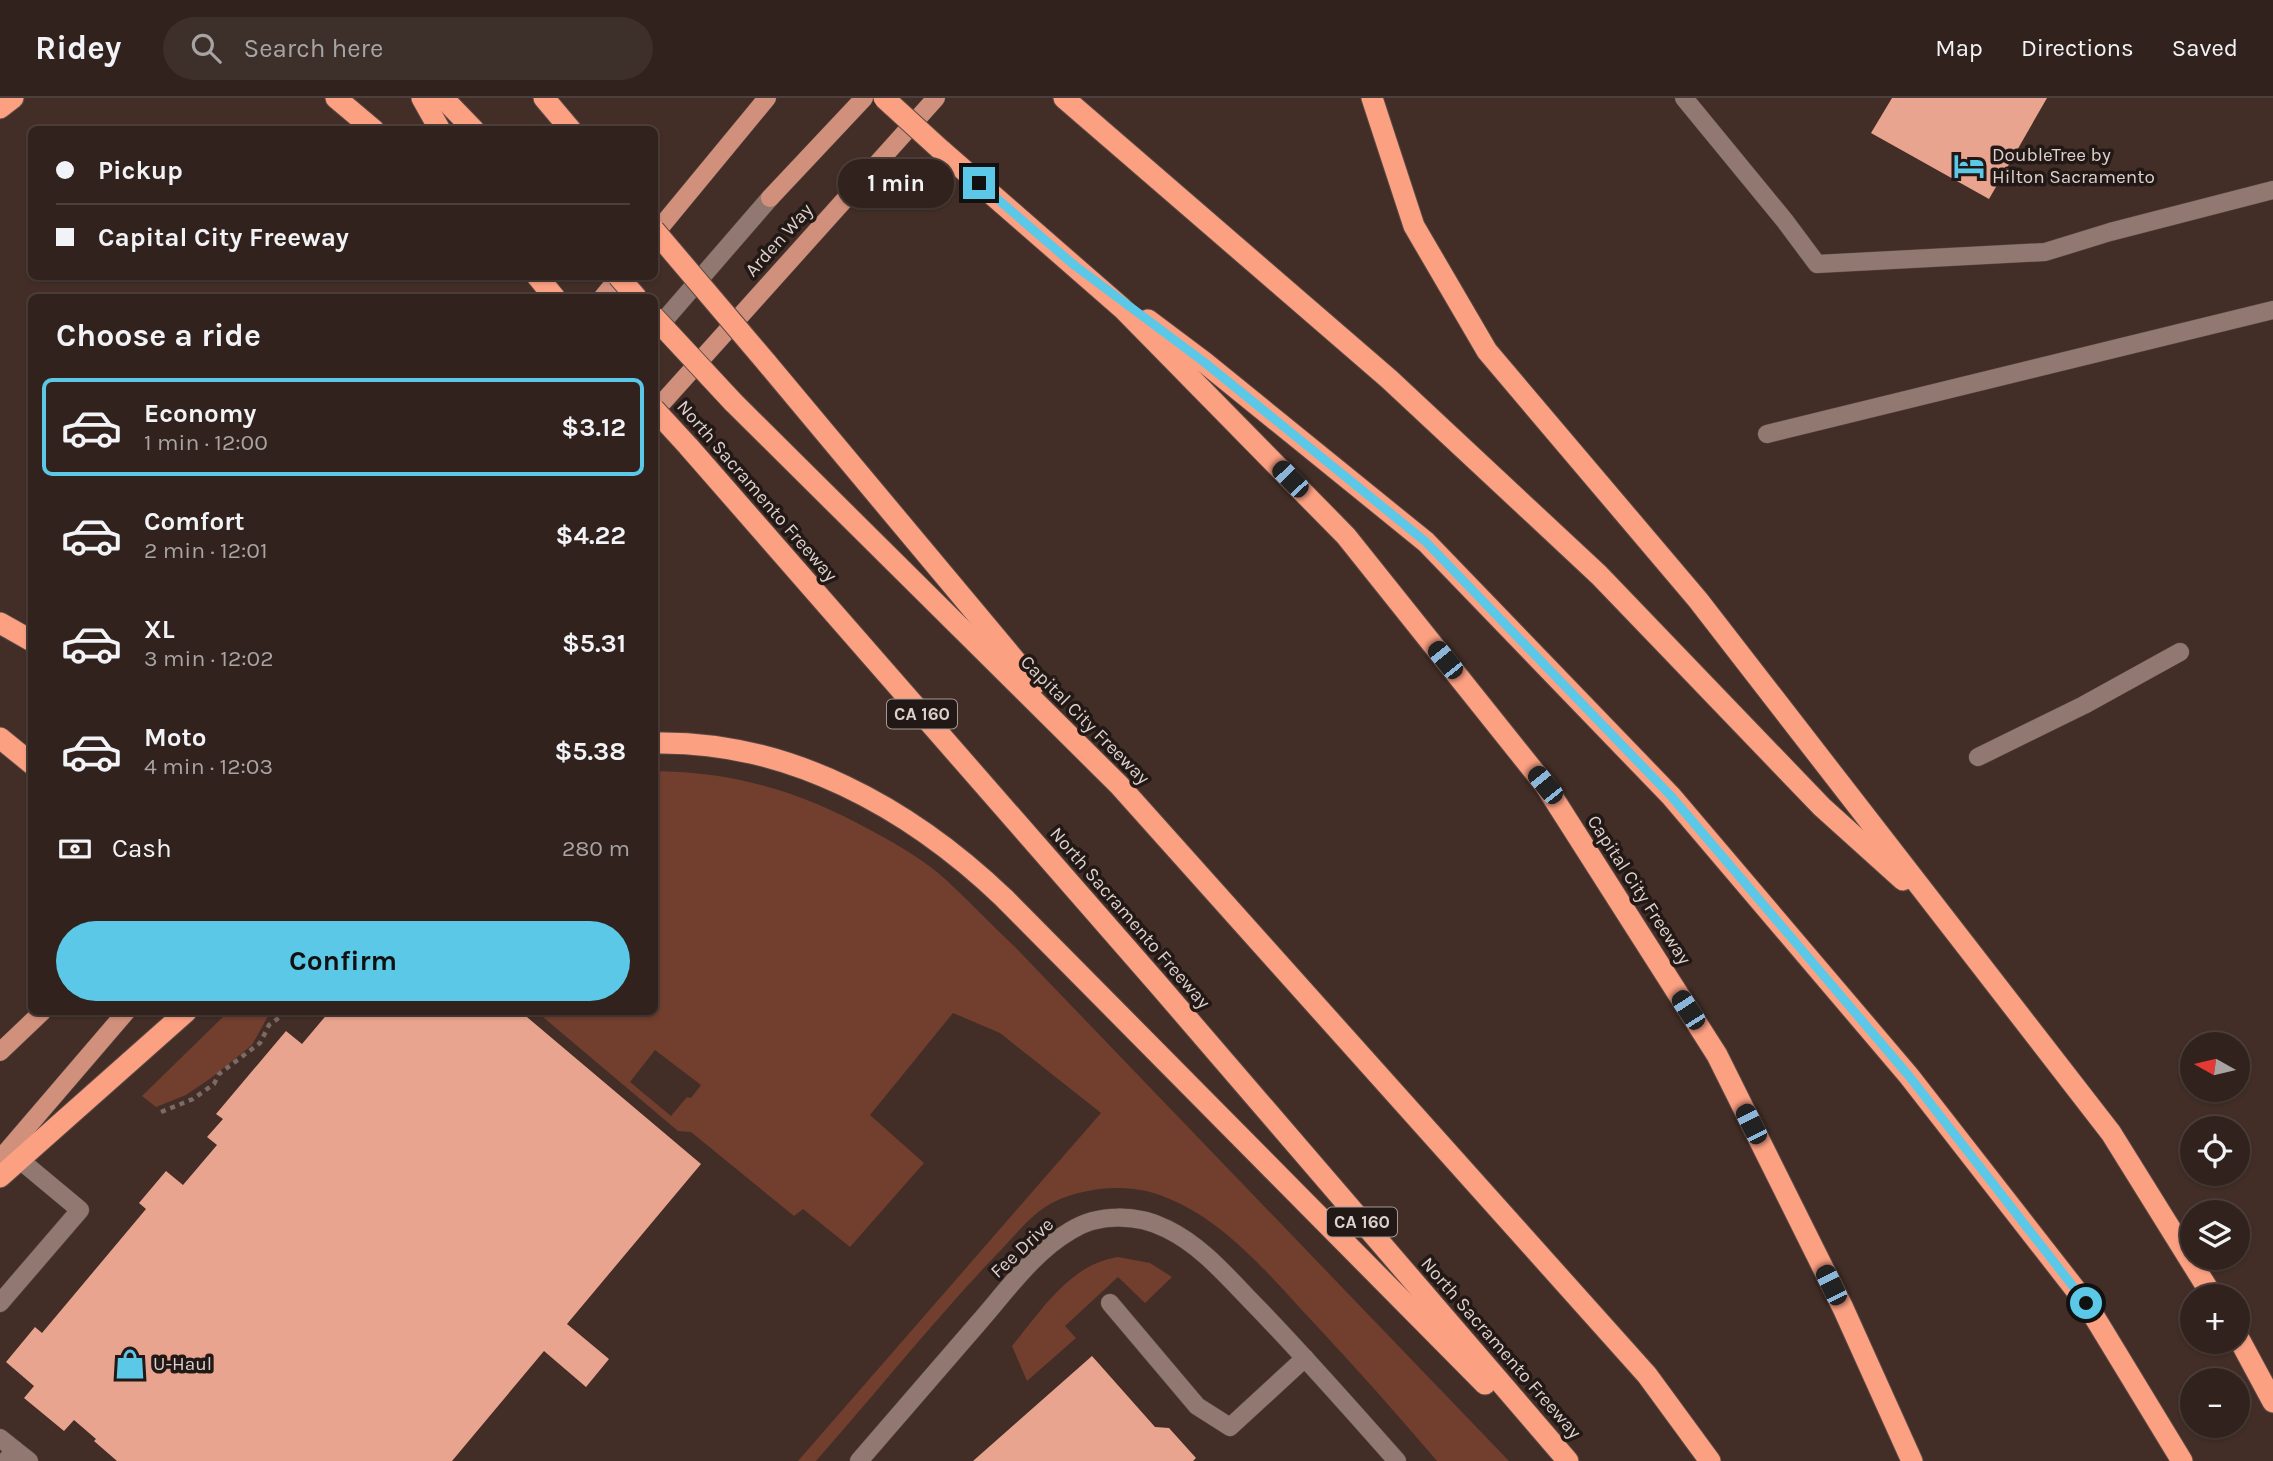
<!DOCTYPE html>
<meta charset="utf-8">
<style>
body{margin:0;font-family:Karla,sans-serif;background:#3d2f2a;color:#f1f3f6;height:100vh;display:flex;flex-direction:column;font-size:26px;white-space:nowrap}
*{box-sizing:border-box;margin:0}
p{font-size:23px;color:#a8a4a4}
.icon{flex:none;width:38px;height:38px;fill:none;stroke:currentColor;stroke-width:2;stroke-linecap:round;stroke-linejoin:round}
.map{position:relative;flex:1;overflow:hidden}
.drawer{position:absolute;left:28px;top:196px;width:630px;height:721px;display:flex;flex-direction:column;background:#32221d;border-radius:10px;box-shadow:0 2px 5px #0004,0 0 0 2px #4d3f3b}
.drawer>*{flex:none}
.guide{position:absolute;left:28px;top:28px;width:630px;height:154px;border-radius:10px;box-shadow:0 2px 5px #0004,0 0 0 2px #4d3f3b;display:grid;align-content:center;height:154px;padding:0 28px;background:#32221d}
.needle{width:46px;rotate:278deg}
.controls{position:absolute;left:2180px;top:934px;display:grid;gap:14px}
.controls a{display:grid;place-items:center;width:70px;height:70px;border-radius:50%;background:#32221d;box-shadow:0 2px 5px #0004,0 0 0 2px #4d3f3b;font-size:35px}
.end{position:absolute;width:32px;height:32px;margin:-16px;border:9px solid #5ac8e6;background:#111;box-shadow:0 0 0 4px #111}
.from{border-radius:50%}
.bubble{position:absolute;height:49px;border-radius:24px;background:#32221d;box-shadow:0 2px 5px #0004,0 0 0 2px #4d3f3b;font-size:23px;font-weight:700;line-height:49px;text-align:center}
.car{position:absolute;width:21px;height:42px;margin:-21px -10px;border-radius:9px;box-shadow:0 0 5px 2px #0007;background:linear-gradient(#222 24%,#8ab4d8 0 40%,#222 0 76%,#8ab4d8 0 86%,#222 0)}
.guide b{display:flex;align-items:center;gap:24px;height:66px;font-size:26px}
.guide b+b{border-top:2px solid #4d3f3b}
.guide i{width:18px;height:18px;background:#f1f3f6}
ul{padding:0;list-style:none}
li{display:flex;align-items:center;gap:21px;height:98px;margin:0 14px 10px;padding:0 14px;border:4px solid transparent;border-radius:10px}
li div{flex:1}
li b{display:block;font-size:26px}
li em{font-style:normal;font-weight:700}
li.active{border-color:#5ac8e6}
li>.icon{width:63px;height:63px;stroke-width:1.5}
h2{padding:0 28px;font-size:32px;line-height:84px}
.pay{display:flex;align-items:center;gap:18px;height:77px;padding:0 28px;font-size:26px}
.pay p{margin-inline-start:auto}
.action{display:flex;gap:14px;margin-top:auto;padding:14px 28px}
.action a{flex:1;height:80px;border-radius:42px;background:#5ac8e6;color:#111;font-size:28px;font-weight:700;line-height:80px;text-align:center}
header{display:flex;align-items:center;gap:42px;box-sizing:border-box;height:98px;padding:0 35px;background:#32221d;border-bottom:2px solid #4d3f3b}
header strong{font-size:33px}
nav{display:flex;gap:38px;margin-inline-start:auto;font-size:24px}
.search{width:490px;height:63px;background:#3d2f2a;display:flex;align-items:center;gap:18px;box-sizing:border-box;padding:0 24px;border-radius:38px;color:#a8a4a4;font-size:26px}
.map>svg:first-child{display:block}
</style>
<header>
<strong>Ridey</strong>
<div class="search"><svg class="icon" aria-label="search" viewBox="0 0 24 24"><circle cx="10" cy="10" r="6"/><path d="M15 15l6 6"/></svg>Search here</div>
<nav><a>Map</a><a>Directions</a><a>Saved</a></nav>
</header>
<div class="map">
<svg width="2273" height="1363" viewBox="0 0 2273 1363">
<rect width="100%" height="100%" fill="#422e27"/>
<g fill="#723e2e" fill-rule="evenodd">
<path d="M655 673C736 674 803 694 874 734 896 746 917 758 937 774 964 797 988 824 1014 848L1509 1363H1437C1397 1316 1356 1270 1314 1225 1267 1175 1218 1113 1150 1094 1121 1086 1083 1090 1056 1103 1033 1113 1015 1138 997 1156 934 1222 877 1294 816 1363H798L1101 1015 1000 935 953 915 870 1017 924 1065 850 1149 803 1111 794 1118 691 1034 678 1033 537 914H654ZM655 952 701 987 691 1000 687 999 671 1018 630 984Z"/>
<path d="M228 914H275L267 920 252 947 211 980 186 997 156 1009 142 998Z"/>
<path d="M1118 1159 1150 1165 1172 1179 1145 1205 1118 1179 1065 1228 1076 1240 1027 1283 1012 1248C1041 1213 1070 1166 1118 1159Z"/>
</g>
<g fill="#e8a48e">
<path d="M1892 0H2047L1989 101 1871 35Z"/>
<path d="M329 914H521L701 1066 567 1226 609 1261 586 1289 544 1253 452 1363H117L94 1343 96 1341 74 1322 64 1333 24 1300 34 1288 6 1264 35 1229 42 1235 146 1111 139 1105 166 1073 183 1087 217 1047 207 1039 223 1021 216 1016 286 933 302 946Z"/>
<path d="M1092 1258 1155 1329 1169 1330 1196 1360 1193 1363H973Z"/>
</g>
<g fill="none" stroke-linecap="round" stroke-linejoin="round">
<g stroke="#5b4a45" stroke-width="19">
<g id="service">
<path d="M1684 0 1785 123 1817 166 2045 154 2110 134 2273 92"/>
<path d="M1767 336 2273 212"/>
<path d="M1978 659 2084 607 2180 554"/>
<path d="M0 1205 80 1112 20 1062"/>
<path d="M1110 1205 1197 1308 1230 1329 1305 1260"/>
<path d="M0 1340 15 1352 6 1363"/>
<path d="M15 1352 29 1363"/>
</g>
</g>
<g stroke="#5b4a45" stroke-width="19">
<path id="tertiary" d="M859 1363C900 1316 940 1269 980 1223 1007 1192 1034 1154 1070 1133 1098 1115 1137 1116 1167 1131 1200 1147 1225 1176 1251 1203 1301 1254 1349 1309 1397 1363"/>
</g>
<g stroke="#5b4a45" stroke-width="19">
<path id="secondary" d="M654 234 770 100"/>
</g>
<g stroke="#5b4a45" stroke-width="19">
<g id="primary">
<path d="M770 100 864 0"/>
<path d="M654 137 767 0"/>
<path d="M602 200 620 178"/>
<path d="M654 314 936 0"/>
<path d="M0 954 42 914"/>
<path d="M0 1061 126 914"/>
</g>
</g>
<g stroke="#5b4a45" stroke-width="23">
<g id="motorway">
<path d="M336 0 374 32"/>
<path d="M422 0 440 32"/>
<path d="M443 0 474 32"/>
<path d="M544 0 571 32"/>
<path d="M1064 0 1389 281 1599 477 1822 709 1903 782"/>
<path d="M1372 0 1414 128 1487 253 1698 502 2111 1035 2213 1199"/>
<path d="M0 10 13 0"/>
<path d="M941 52 1122 210 1346 438 1545 687 1717 957 1843 1210 1912 1363"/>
<path d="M537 178 555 200"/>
<path d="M1148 222 1204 264 1426 444 1671 698 1909 978 2086 1205 2182 1363"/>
<path d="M766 264 1035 586"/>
<path d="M733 304 1119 687 1647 1277 1710 1363"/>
<path d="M688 348 1157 885 1568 1363"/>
<path d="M0 525 32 543"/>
<path d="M0 640 32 666"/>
<path d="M654 645C788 642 910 710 1004 800L1485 1286"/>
<path d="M0 1079 186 914"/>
<path d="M2238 1239 2273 1304"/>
</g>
</g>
<path stroke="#7c6a64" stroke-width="4.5" stroke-dasharray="5 5" stroke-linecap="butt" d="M161 1014 193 1001 214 986 219 976 260 945 269 927 287 914"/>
<use href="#service" stroke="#917971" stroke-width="18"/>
<use href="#tertiary" stroke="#917971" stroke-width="18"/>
<use href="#secondary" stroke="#917971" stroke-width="18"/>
<use href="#primary" stroke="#d1907b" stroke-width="18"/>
<use href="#motorway" stroke="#fca082" stroke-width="21"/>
<g stroke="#5b4a45" stroke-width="23" stroke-linecap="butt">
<g id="motorway-bridge">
<path d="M884 0 941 52"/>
<path d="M654 132 766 264"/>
<path d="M618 178 637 200"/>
<path d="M654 219 733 304"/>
<path d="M654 311 688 348"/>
</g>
</g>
<use href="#motorway-bridge" stroke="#fca082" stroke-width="21"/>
</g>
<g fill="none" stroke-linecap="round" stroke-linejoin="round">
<path stroke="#5ac8e6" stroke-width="9" d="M979 85 1074 167 1204 264 1426 444 1671 698 1909 978 2086 1205"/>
</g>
<defs>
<g id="hotel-bare" transform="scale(2.415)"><path d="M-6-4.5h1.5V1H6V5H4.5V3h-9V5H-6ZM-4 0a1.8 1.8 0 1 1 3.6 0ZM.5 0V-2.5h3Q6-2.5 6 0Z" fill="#5ac8e6" stroke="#221916" stroke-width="2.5" paint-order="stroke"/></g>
<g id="shop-bare" transform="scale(2.415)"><path d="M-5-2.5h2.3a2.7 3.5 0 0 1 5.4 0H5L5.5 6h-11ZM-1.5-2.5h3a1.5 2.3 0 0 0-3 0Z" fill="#5ac8e6" stroke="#221916" stroke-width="2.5" paint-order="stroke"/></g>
</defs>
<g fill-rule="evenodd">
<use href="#hotel-bare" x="1969" y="68"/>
<use href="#shop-bare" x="130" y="1266"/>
</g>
<g text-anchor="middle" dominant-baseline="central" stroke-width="7" stroke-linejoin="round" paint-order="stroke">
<g fill="#221916" stroke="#a69995" stroke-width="2">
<rect x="887" y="601.5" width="70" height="29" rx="5"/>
<rect x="1327" y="1109.5" width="70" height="29" rx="5"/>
</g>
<g font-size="18" font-weight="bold" fill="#ded0cc">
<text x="922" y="616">CA 160</text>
<text x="1362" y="1124">CA 160</text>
</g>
<g font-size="19" fill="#ded0cc" stroke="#221916" text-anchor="start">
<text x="1992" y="57">DoubleTree by<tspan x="1992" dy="22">Hilton Sacramento</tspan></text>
<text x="153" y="1266">U-Haul</text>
</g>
<g font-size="19" fill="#ded0cc" stroke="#221916">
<text transform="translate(779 142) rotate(-48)">Arden Way</text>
<text transform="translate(757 393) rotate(49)">North Sacramento Freeway</text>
<text transform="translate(1085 622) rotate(45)">Capital City Freeway</text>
<text transform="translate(1639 792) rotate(57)">Capital City Freeway</text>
<text transform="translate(1130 820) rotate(49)">North Sacramento Freeway</text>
<text transform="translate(1022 1150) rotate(-43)">Fee Drive</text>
<text transform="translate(1501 1250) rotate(49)">North Sacramento Freeway</text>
</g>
</g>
</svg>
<div class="controls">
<a><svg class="needle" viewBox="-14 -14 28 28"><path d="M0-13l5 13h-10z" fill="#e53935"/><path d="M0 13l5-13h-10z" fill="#a8a4a4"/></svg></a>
<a><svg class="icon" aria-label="locate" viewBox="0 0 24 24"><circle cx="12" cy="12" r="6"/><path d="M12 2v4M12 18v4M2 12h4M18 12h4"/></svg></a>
<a><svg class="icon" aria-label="layers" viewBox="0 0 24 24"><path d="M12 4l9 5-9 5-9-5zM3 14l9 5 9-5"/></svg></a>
<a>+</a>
<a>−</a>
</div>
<i class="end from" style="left:2086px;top:1205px"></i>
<i class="end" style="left:979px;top:85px"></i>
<div class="bubble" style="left:838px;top:61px;width:116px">1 min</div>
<i class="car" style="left:1290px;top:381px;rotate:316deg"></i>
<i class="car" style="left:1445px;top:562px;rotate:321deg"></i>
<i class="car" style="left:1545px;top:687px;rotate:321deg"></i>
<i class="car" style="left:1688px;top:912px;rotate:327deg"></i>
<i class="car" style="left:1751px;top:1026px;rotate:333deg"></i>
<i class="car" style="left:1831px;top:1187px;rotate:334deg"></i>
<div class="guide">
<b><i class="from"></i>Pickup</b>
<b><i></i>Capital City Freeway</b>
</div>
<section class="drawer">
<h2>Choose a ride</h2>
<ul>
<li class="active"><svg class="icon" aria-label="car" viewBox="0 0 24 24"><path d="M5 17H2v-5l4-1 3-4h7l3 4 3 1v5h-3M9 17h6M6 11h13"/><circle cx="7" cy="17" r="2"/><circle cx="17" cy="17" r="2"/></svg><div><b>Economy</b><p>1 min · 12:00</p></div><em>$3.12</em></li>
<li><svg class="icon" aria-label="car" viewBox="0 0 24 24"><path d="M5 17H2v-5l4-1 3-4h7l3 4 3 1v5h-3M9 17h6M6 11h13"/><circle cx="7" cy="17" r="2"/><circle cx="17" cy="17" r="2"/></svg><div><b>Comfort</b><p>2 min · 12:01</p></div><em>$4.22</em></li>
<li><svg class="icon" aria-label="car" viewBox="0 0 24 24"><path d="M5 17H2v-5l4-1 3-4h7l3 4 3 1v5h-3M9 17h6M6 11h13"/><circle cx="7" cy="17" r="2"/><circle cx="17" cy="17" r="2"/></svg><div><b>XL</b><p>3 min · 12:02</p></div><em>$5.31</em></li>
<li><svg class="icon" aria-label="car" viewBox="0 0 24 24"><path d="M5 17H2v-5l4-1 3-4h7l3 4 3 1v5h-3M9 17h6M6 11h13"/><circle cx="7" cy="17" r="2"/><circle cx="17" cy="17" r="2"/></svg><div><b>Moto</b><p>4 min · 12:03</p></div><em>$5.38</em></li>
</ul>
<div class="pay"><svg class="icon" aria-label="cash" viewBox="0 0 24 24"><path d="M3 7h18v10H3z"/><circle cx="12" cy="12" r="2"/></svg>Cash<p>280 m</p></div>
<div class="action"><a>Confirm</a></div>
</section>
</div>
